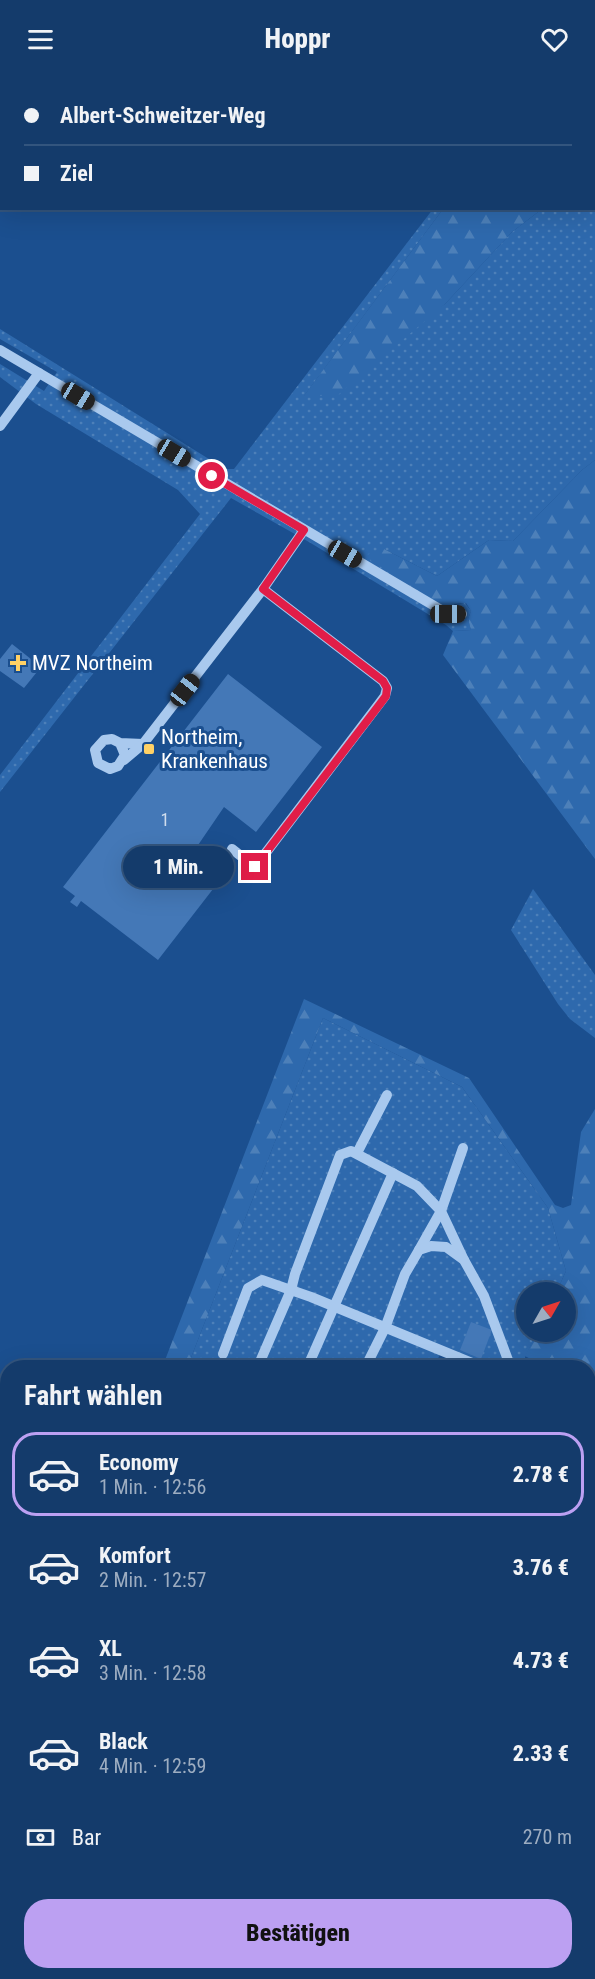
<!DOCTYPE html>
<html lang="de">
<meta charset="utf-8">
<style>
body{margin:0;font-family:"Roboto Condensed",sans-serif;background:#1d4271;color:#f1f3f6;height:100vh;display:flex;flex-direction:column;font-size:22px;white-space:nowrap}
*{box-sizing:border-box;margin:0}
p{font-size:20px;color:#9dadc1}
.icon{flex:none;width:33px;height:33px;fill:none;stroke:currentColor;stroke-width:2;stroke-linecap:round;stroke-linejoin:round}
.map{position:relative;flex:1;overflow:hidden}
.drawer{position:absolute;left:0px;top:1282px;width:596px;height:620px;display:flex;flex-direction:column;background:#143b6b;border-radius:24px 24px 0 0;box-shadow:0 6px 24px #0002,0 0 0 2px #33557e}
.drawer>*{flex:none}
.guide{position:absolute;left:0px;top:0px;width:596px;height:132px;box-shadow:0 6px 24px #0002,0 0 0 2px #33557e;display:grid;align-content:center;height:132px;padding:0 24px;background:#143b6b}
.needle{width:39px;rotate:51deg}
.buttons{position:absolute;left:516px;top:1204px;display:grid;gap:12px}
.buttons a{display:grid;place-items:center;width:60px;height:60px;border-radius:50%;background:#143b6b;box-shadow:0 6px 24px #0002,0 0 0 2px #33557e;font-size:30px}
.end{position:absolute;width:27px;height:27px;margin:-14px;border:8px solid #e11d48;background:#fff;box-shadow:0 0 0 3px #fff}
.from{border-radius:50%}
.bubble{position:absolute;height:42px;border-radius:21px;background:#143b6b;box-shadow:0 6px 24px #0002,0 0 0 2px #33557e;font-size:20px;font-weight:800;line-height:42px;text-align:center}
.car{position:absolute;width:18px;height:36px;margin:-18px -9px;border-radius:8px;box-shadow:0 0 4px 2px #0007;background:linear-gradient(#222 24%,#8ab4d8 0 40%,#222 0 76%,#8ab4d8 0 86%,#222 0)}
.guide b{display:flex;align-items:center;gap:21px;height:57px;font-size:22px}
.guide b+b{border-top:2px solid #33557e}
.guide i{width:15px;height:15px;background:#f1f3f6}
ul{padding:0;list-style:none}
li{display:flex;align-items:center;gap:18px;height:84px;margin:0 12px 9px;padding:0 12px;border:3px solid transparent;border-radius:24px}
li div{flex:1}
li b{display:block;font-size:22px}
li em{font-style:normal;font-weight:800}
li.current{border-color:#bca0f2}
li>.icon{width:54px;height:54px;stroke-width:1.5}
h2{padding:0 24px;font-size:27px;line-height:72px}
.pay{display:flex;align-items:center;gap:15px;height:66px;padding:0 24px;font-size:22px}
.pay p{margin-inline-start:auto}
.button{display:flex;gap:12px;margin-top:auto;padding:12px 24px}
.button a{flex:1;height:69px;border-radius:24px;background:#bca0f2;color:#111;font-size:24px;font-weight:800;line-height:69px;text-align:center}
header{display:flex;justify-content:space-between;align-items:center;height:78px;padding:0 24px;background:#143b6b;font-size:27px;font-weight:800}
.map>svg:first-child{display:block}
</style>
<header><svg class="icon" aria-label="menu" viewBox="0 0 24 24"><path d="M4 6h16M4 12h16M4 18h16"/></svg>Hoppr<svg class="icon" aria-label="heart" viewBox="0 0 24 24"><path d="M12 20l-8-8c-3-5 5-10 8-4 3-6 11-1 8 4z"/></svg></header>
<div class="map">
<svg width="595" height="1901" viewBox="0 0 595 1901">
<defs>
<pattern id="green-dots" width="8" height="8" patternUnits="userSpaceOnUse" patternTransform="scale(1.5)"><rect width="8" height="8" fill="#2e69ad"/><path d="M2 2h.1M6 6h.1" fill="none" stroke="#4d80b9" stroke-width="1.8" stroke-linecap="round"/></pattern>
<pattern id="forest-firs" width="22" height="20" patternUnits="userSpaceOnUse" patternTransform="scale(1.5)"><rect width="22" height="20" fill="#2e69ad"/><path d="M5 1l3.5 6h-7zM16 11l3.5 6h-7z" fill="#4d80b9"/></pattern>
</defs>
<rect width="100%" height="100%" fill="#1b4f8f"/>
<g fill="url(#green-dots)">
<path d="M595 90V382L582 392 513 463 489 462 437 498 384 471 455 527 465 525 471 533 468 541 471 552 453 553 446 547 309 464 231 420 0 714V697L200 436 178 412 36 326 0 299V286L44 313 57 294 0 261V251L225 391H234L433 131H443L304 318 445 226 512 154 542 131 594 130Z"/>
<path d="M533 811 595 897V960L570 941 558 926 511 852Z"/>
<path d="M323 940 462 1009 548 1130 566 1193 556 1215H526V1254H537L520 1290H468L440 1276 434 1290H187Z"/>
</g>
<g fill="url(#forest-firs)">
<path d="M443 131H542L512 154 445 226 338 317 303 319Z"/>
<path d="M595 382V781L443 577 453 553 471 552 468 541 471 533 466 525 442 527 363 478 384 471 437 498 489 462 513 463 582 392Z"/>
<path d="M304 921 469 1000 555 1127 563 1130 571 1127 581 1054 595 1031V1901H239L241 1899 239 1895 588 1894V1290H533L536 1284 525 1278 537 1254H566V1215H556L566 1193 548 1130 462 1009 323 940 187 1290H162Z"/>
</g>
<g fill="#4478b7">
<path d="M12 566 41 589 24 610 0 593V581Z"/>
<path d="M228 596 322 669 256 754 224 729 194 773 211 786 213 783 227 793 158 882 81 823 77 829 70 824 75 818 63 809Z"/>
<path d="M471 1244 492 1252 481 1281 460 1272Z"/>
<path d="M408 1280 425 1290H403Z"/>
<path d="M2 1317H8V1352L3 1353Z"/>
<path d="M0 1527 8 1530V1552L4 1563 0 1562Z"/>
<path d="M7 1679H8V1711L0 1709Z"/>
<path d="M0 1787 8 1789V1817L0 1815Z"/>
<path d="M126 1894H166L163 1901H127L124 1898Z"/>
</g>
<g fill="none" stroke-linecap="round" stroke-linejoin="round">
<g stroke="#a9c9ee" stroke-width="10">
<path d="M0 272 448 536H462"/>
<path d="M0 348 39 295"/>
<path d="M120 665 125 677 118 688 110 691 98 685 95 672 104 662 112 661 120 665 143 666"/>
<path d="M124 682 143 666 263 511 304 452"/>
<path d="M232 771 255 789 379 626 385 618 387 610 383 603 263 511"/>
<path d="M357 1075 387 1017"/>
<path d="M419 1172 441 1133 463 1070"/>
<path d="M223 1276 248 1210 262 1202 311 1219 484 1290"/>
<path d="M259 1286 291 1212 295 1196 340 1077 351 1073 417 1108 441 1133 464 1182"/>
<path d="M307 1290 393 1095"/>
<path d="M365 1290 385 1250 405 1196 419 1172 431 1168 446 1169 464 1182 484 1218 511 1290"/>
<path d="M0 1381 8 1383"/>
<path d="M0 1588 8 1585"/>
<path d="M0 1866 8 1877"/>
<path d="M19 1894 24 1901"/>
<path d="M91 1901 97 1894"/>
</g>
<g stroke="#f0f6ff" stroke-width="15">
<path d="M32 2 33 0"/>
<path d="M49 2 51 0"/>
<path d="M0 51 2 49"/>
</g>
</g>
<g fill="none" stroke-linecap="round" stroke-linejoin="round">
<path stroke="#e11d48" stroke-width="8" d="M212 398 304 452 263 511 383 603 387 610 386 618 380 626 255 789"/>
</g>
<g fill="#ffd166" stroke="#1b4f8f" stroke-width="2">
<path d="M15 576h6v6h6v6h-6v6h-6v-6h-6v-6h6z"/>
<rect x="143" y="665" width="12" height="12" rx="3"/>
</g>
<g text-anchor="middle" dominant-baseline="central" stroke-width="6" stroke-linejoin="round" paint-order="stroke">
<g font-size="18" fill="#d0dded">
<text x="165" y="741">1</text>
</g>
<g font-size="21" fill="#fff" stroke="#1b4f8f" text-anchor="start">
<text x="32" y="585">MVZ Northeim</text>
<text x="161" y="659">Northeim,<tspan x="161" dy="24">Krankenhaus</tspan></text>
</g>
</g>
</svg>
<div class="buttons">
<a><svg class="needle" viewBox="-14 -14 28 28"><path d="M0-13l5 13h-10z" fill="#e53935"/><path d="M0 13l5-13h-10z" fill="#9dadc1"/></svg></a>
</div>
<i class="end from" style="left:212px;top:398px"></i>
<i class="end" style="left:255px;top:789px"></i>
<div class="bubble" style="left:123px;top:768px;width:111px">1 Min.</div>
<i class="car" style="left:78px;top:318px;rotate:121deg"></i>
<i class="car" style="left:174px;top:375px;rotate:121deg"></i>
<i class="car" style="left:345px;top:476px;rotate:120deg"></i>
<i class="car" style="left:448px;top:536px;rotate:90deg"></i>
<i class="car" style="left:185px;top:612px;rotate:38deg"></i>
<div class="guide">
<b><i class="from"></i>Albert-Schweitzer-Weg</b>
<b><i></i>Ziel</b>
</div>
<section class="drawer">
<h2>Fahrt wählen</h2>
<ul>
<li class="current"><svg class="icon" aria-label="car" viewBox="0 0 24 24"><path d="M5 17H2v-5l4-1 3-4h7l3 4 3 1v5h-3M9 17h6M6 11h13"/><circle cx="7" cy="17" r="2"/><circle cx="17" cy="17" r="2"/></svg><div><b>Economy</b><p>1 Min. · 12:56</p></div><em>2.78 €</em></li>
<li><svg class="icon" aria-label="car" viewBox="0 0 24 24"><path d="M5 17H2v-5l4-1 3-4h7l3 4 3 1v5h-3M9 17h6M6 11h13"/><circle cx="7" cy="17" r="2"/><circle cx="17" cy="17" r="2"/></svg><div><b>Komfort</b><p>2 Min. · 12:57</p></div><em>3.76 €</em></li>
<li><svg class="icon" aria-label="car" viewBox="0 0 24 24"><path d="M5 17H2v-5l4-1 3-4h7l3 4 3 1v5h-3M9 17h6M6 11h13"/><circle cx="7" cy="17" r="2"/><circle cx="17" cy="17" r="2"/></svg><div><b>XL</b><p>3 Min. · 12:58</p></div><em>4.73 €</em></li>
<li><svg class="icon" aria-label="car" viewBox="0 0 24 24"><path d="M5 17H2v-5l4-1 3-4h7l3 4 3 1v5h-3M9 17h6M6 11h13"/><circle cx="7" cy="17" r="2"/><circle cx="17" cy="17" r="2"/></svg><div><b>Black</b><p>4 Min. · 12:59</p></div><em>2.33 €</em></li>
</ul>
<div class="pay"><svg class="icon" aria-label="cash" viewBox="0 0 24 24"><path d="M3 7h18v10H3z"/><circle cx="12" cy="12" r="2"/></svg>Bar<p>270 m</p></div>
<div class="button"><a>Bestätigen</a></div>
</section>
</div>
